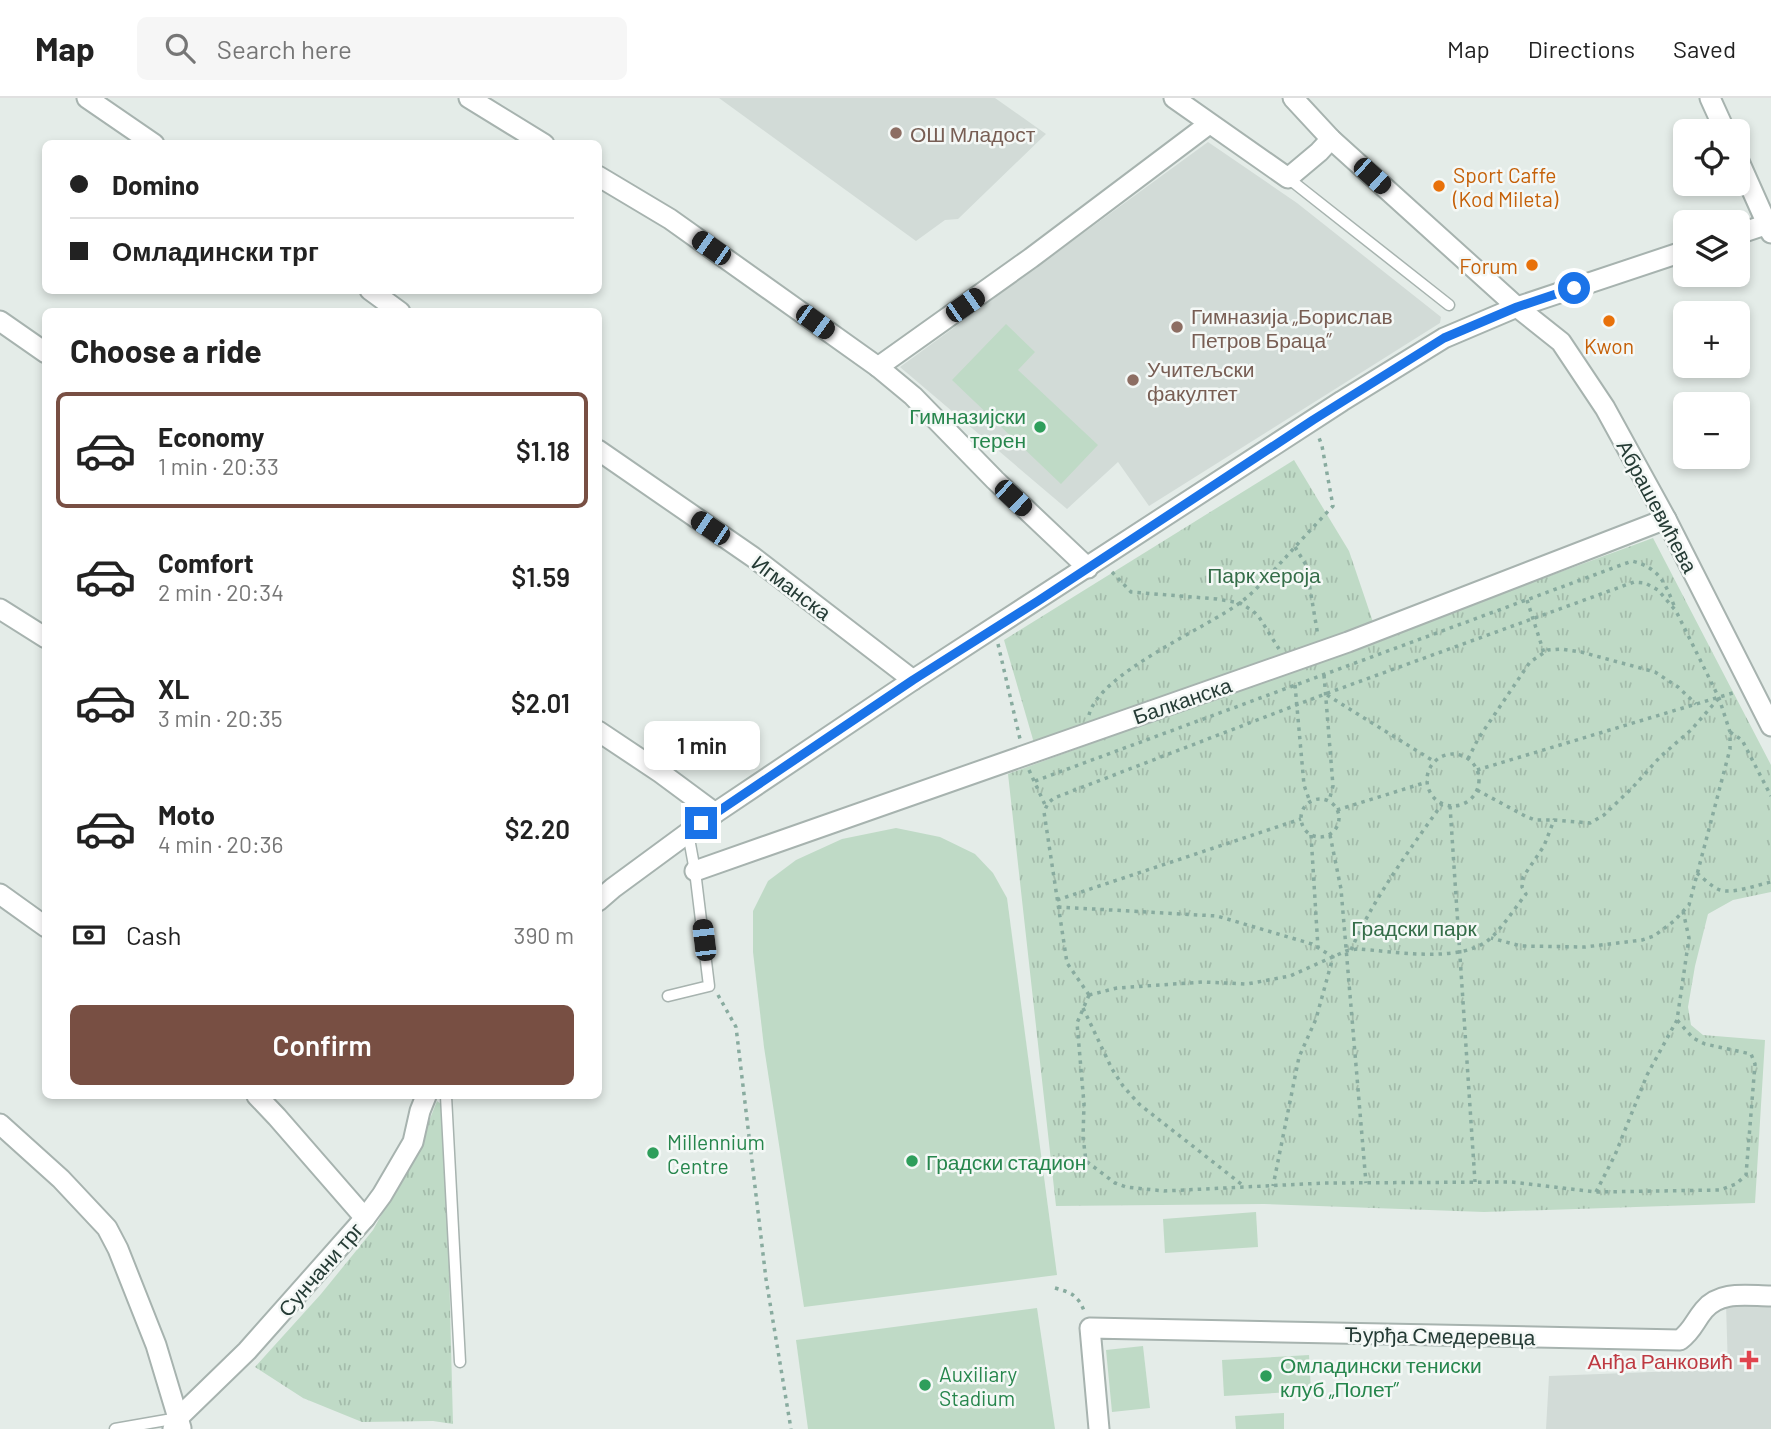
<!DOCTYPE html>
<meta charset="utf-8">
<style>
body{margin:0;font-family:Barlow,sans-serif;background:#f6f6f6;color:#222;height:100vh;display:flex;flex-direction:column;font-size:26px;white-space:nowrap}
*{box-sizing:border-box;margin:0}
p{font-size:23px;color:#767676}
.icon{flex:none;width:38px;height:38px;fill:none;stroke:currentColor;stroke-width:2;stroke-linecap:round;stroke-linejoin:round}
.map{position:relative;flex:1;overflow:hidden}
.side{position:absolute;left:42px;top:210px;width:560px;height:791px;display:flex;flex-direction:column;background:#fff;border-radius:10px;box-shadow:0 4px 10px #0003}
.side>*{flex:none}
.top-card{position:absolute;left:42px;top:42px;width:560px;height:154px;border-radius:10px;box-shadow:0 4px 10px #0003;display:grid;align-content:center;height:154px;padding:0 28px;background:#fff}
.tools{position:absolute;left:1673px;top:21px;display:grid;gap:14px}
.tools a{display:grid;place-items:center;width:77px;height:77px;border-radius:10px;background:#fff;box-shadow:0 4px 10px #0003;font-size:35px}
.end{position:absolute;width:32px;height:32px;margin:-16px;border:9px solid #1a73e8;background:#fff;box-shadow:0 0 0 4px #fff}
.from{border-radius:50%}
.bubble{position:absolute;height:49px;border-radius:10px;background:#fff;box-shadow:0 4px 10px #0003;font-size:23px;font-weight:600;line-height:49px;text-align:center}
.car{position:absolute;width:21px;height:42px;margin:-21px -10px;border-radius:9px;box-shadow:0 0 5px 2px #0007;background:linear-gradient(#222 24%,#8ab4d8 0 40%,#222 0 76%,#8ab4d8 0 86%,#222 0)}
.top-card b{display:flex;align-items:center;gap:24px;height:66px;font-size:26px}
.top-card b+b{border-top:2px solid #e0e0e0}
.top-card i{width:18px;height:18px;background:#222}
ul{padding:0;list-style:none}
li{display:flex;align-items:center;gap:21px;height:116px;margin:0 14px 10px;padding:0 14px;border:4px solid transparent;border-radius:10px}
li div{flex:1}
li b{display:block;font-size:26px}
li em{font-style:normal;font-weight:600}
li.active{border-color:#784f43}
li>.icon{width:63px;height:63px;stroke-width:1.5}
h2{padding:0 28px;font-size:32px;line-height:84px}
.pay{display:flex;align-items:center;gap:18px;height:77px;padding:0 28px;font-size:26px}
.pay p{margin-inline-start:auto}
.action{display:flex;gap:14px;margin-top:auto;padding:14px 28px}
.action a{flex:1;height:80px;border-radius:10px;background:#784f43;color:#fff;font-size:28px;font-weight:600;line-height:80px;text-align:center}
header{display:flex;align-items:center;gap:42px;box-sizing:border-box;height:98px;padding:0 35px;background:#fff;border-bottom:2px solid #e0e0e0}
header strong{font-size:33px}
nav{display:flex;gap:38px;margin-inline-start:auto;font-size:24px}
.search{width:490px;height:63px;background:#f6f6f6;display:flex;align-items:center;gap:18px;box-sizing:border-box;padding:0 24px;border-radius:10px;color:#767676;font-size:26px}
.map>svg:first-child{display:block}
</style>
<header>
<strong>Map</strong>
<div class="search"><svg class="icon" aria-label="search" viewBox="0 0 24 24"><circle cx="10" cy="10" r="6"/><path d="M15 15l6 6"/></svg>Search here</div>
<nav><a>Map</a><a>Directions</a><a>Saved</a></nav>
</header>
<div class="map">
<svg width="1771" height="1331" viewBox="0 0 1771 1331">
<defs>
<pattern id="park-tufts" width="24" height="20" patternUnits="userSpaceOnUse" patternTransform="scale(1.75)"><rect width="24" height="20" fill="#bfdac6"/><path d="M3 7l-1-3M5 7V3M7 7l1-3M15 17l-1-3M17 17v-4M19 17l1-3" fill="none" stroke="#a4bcab"/></pattern>
</defs>
<rect width="100%" height="100%" fill="#e4ece8"/>
<g fill="#d2dbd7">
<path d="M719 0H995L1046 36 958 121 945 122 916 143Z"/>
<path d="M1208 44 1297 105 1441 219 1440 225 1149 408 1118 364 1067 411 900 269Z"/>
<path d="M1771 1205V1331H1546L1549 1278 1728 1271 1726 1206Z"/>
</g>
<g fill="#bfdac6">
<path d="M1006 226 1035 254 1018 272 1098 347 1061 386 952 282Z"/>
<path d="M896 730 940 739 975 756 993 775 1007 800 1057 1177 804 1209 764 949 753 854V813L768 783 796 762 842 741Z"/>
<path d="M1256 1114 1258 1149 1165 1155 1163 1121Z"/>
<path d="M1037 1210 1055 1331H808L796 1242Z"/>
<path d="M1143 1248 1150 1310 1112 1314 1106 1252Z"/>
<path d="M1309 1257 1311 1293 1224 1298 1222 1262Z"/>
<path d="M1284 1315V1331H1236L1235 1318Z"/>
</g>
<g fill="url(#park-tufts)">
<path d="M1294 362 1349 453 1373 524 1034 645 1004 542Z"/>
<path d="M1653 440 1771 667V794L1733 802 1708 816 1695 868 1688 909 1691 927 1703 937 1765 942 1755 1105 1484 1114 1264 1106 1056 1108 1008 676Z"/>
<path d="M437 1003 445 1009 453 1326 433 1323 362 1324 303 1300 255 1269 321 1196 373 1132 419 1048Z"/>
</g>
<g fill="none" stroke-linecap="round" stroke-linejoin="round">
<g stroke="#a7b3af" stroke-width="13">
<g id="lane">
<path d="M1288 80 1449 207"/>
<path d="M668 898 709 888 695 773 688 735"/>
<path d="M446 998 460 1264"/>
<path d="M115 1331 178 1320"/>
</g>
</g>
<g stroke="#a7b3af" stroke-width="23">
<g id="street">
<path d="M87 0 154 46"/>
<path d="M469 0 544 46"/>
<path d="M1174 0 1288 80 1319 54 1331 41"/>
<path d="M1293 0 1331 41 1517 209 1561 244 1605 310 1666 421 1771 628"/>
<path d="M1710 0 1725 33"/>
<path d="M1738 61 1771 135"/>
<path d="M598 78 670 121 878 269 913 298 995 382 1088 470"/>
<path d="M1738 136 1771 125"/>
<path d="M370 192 400 214"/>
<path d="M0 223 46 255"/>
<path d="M878 269 1031 160 1209 26"/>
<path d="M598 352 753 459 913 582"/>
<path d="M0 511 46 540"/>
<path d="M598 633 661 675 715 715"/>
<path d="M695 773 1348 544 1666 421"/>
<path d="M0 796 46 829"/>
<path d="M598 803 613 790 715 715 913 582 1342 303 1444 240 1517 209 1685 153"/>
<path d="M257 998 277 1019 365 1120"/>
<path d="M0 1026 61 1081 107 1130 118 1151 156 1247 181 1330"/>
<path d="M173 1331 178 1320 247 1253 365 1120 382 1097 413 1044 420 1013 426 998"/>
<path d="M1099 1331 1090 1230 1680 1242C1693 1232 1694 1224 1704 1212 1720 1192 1748 1198 1771 1198"/>
</g>
</g>
<g stroke="#88ab9f" stroke-width="3.5" stroke-dasharray="3.5 5" stroke-linecap="butt">
<path d="M1295 449 1306 467 1318 538"/>
<path d="M1112 474 1131 494 1217 501 1240 505 1253 513 1259 519 1279 551"/>
<path d="M1527 502 1544 555"/>
<path d="M998 546 1020 641"/>
<path d="M1324 577 1333 688 1329 703"/>
<path d="M1295 587 1304 687 1310 704"/>
<path d="M1327 597 1435 664"/>
<path d="M1089 617C1099 575 1207 530 1241 504 1258 491 1272 474 1286 459 1301 442 1317 425 1333 408L1322 348 1318 337"/>
<path d="M1730 634 1742 642 1771 698"/>
<circle cx="1453" cy="682" r="26"/>
<path d="M1468 661 1478 641 1530 564 1548 552 1561 551 1581 554 1655 574 1678 589 1696 606"/>
<path d="M1029 672 1046 709"/>
<path d="M1477 672 1736 594"/>
<path d="M1035 683 1632 463C1660 470 1665 485 1675 510"/>
<path d="M1477 692 1525 718 1535 722H1554"/>
<circle cx="1320" cy="720" r="19"/>
<path d="M1450 708 1475 1084"/>
<path d="M1337 712 1427 684"/>
<path d="M1311 737 1318 850"/>
<path d="M1330 737 1341 791 1366 1085"/>
<path d="M1697 775C1704 781 1712 789 1720 792 1733 796 1757 787 1771 784"/>
<path d="M1057 802 1301 721"/>
<path d="M1058 809 1217 818 1312 846 1333 859 1316 921 1299 959 1273 1088"/>
<path d="M1351 852C1374 799 1409 753 1442 706"/>
<path d="M718 897 736 929 766 1181 791 1331"/>
<path d="M1089 897 1067 865 1044 714 1048 705 1054 700 1325 596 1634 484 1645 485 1658 492 1676 513 1719 600 1730 634V651L1689 807 1674 823 1654 838 1642 842 1585 849 1521 848 1491 840"/>
<path d="M1089 897 1077 925 1084 1006 1083 1039 1086 1063 1115 1085 1126 1089 1164 1093 1325 1085 1512 1084 1596 1094 1720 1092 1736 1086 1746 1077 1755 966 1751 956 1705 946 1693 940 1677 922"/>
<path d="M1089 897 1117 890 1203 884 1247 886 1290 878 1346 853 1357 851C1394 853 1463 867 1492 839 1505 826 1515 810 1526 796L1522 789 1523 779 1544 748 1554 722 1590 725 1604 717 1633 689 1660 659 1691 632 1719 600"/>
<path d="M1083 910 1112 971 1123 988 1139 1006 1245 1089"/>
<path d="M1596 1094 1615 1057 1647 977 1677 922 1689 840 1683 813"/>
<path d="M1055 1190C1072 1195 1078 1197 1085 1215"/>
</g>
<use href="#lane" stroke="#fff" stroke-width="10"/>
<use href="#street" stroke="#fff" stroke-width="19"/>
</g>
<g fill="none" stroke-linecap="round" stroke-linejoin="round">
<path stroke="#1a73e8" stroke-width="9" d="M701 725 913 582 1038 503 1313 322 1444 240 1517 209 1574 190"/>
</g>
<g fill="#8d6e63" stroke="#f4f8f6" stroke-width="2.5">
<circle cx="896" cy="35" r="7"/>
<circle cx="1177" cy="229" r="7"/>
<circle cx="1133" cy="282" r="7"/>
</g>
<g fill="#e8710a" stroke="#f4f8f6" stroke-width="2.5">
<circle cx="1439" cy="88" r="7"/>
<circle cx="1532" cy="167" r="7"/>
<circle cx="1609" cy="223" r="7"/>
</g>
<g fill="#2e9e5b" stroke="#f4f8f6" stroke-width="2.5">
<circle cx="1040" cy="329" r="7"/>
<circle cx="653" cy="1055" r="7"/>
<circle cx="912" cy="1063" r="7"/>
<circle cx="1266" cy="1278" r="7"/>
<circle cx="925" cy="1287" r="7"/>
</g>
<path fill="#e0444e" stroke="#f4f8f6" stroke-width="2.5" d="M1745.5 1251.5h7v7h7v7h-7v7h-7v-7h-7v-7h7z"/>
<g text-anchor="middle" dominant-baseline="central" stroke-width="5" stroke-linejoin="round" paint-order="stroke">
<g font-size="21" fill="#785e54" stroke="#f4f8f6" text-anchor="start">
<text x="910" y="35">ОШ Младост</text>
<text x="1191" y="217">Гимназија „Борислав<tspan x="1191" dy="24">Петров Браца”</tspan></text>
<text x="1147" y="270">Учитељски<tspan x="1147" dy="24">факултет</tspan></text>
</g>
<g font-size="21" fill="#c56008" stroke="#f4f8f6" text-anchor="start">
<text x="1453" y="76">Sport Caffe<tspan x="1453" dy="24">(Kod Mileta)</tspan></text>
<text x="1518" y="167" text-anchor="end">Forum</text>
<text x="1609" y="247" text-anchor="middle">Kwon</text>
</g>
<g font-size="21" fill="#27864d" stroke="#f4f8f6" text-anchor="start">
<text x="1026" y="317" text-anchor="end">Гимназијски<tspan x="1026" dy="24">терен</tspan></text>
<text x="667" y="1043">Millennium<tspan x="667" dy="24">Centre</tspan></text>
<text x="926" y="1063">Градски стадион</text>
<text x="1280" y="1266">Омладински тениски<tspan x="1280" dy="24">клуб „Полет”</tspan></text>
<text x="939" y="1275">Auxiliary<tspan x="939" dy="24">Stadium</tspan></text>
</g>
<g font-size="21" fill="#253b35" stroke="#f4f8f6">
<text transform="translate(1658 408) rotate(62)">Абрашевићева</text>
<text transform="translate(792 489) rotate(37)">Игманска</text>
<text transform="translate(1182 602) rotate(-19)">Балканска</text>
<text transform="translate(320 1171) rotate(-49)">Сунчани трг</text>
<text transform="translate(1440 1237) rotate(1)">Ђурђа Смедеревца</text>
</g>
<g font-size="21" fill="#346d48" stroke="#f4f8f6">
<text x="1264" y="476">Парк хероја</text>
<text x="1414" y="829">Градски парк</text>
</g>
<g font-size="21" fill="#be3a42" stroke="#f4f8f6" text-anchor="end">
<text x="1733" y="1262">Анђа Ранковић</text>
</g>
</g>
</svg>
<div class="tools">
<a><svg class="icon" aria-label="locate" viewBox="0 0 24 24"><circle cx="12" cy="12" r="6"/><path d="M12 2v4M12 18v4M2 12h4M18 12h4"/></svg></a>
<a><svg class="icon" aria-label="layers" viewBox="0 0 24 24"><path d="M12 4l9 5-9 5-9-5zM3 14l9 5 9-5"/></svg></a>
<a>+</a>
<a>−</a>
</div>
<i class="end from" style="left:1574px;top:190px"></i>
<i class="end" style="left:701px;top:725px"></i>
<div class="bubble" style="left:644px;top:623px;width:116px">1 min</div>
<i class="car" style="left:1372px;top:78px;rotate:132deg"></i>
<i class="car" style="left:711px;top:150px;rotate:305deg"></i>
<i class="car" style="left:965px;top:207px;rotate:55deg"></i>
<i class="car" style="left:815px;top:224px;rotate:126deg"></i>
<i class="car" style="left:1013px;top:400px;rotate:133deg"></i>
<i class="car" style="left:710px;top:430px;rotate:304deg"></i>
<i class="car" style="left:704px;top:842px;rotate:353deg"></i>
<div class="top-card">
<b><i class="from"></i>Domino</b>
<b><i></i>Омладински трг</b>
</div>
<section class="side">
<h2>Choose a ride</h2>
<ul>
<li class="active"><svg class="icon" aria-label="car" viewBox="0 0 24 24"><path d="M5 17H2v-5l4-1 3-4h7l3 4 3 1v5h-3M9 17h6M6 11h13"/><circle cx="7" cy="17" r="2"/><circle cx="17" cy="17" r="2"/></svg><div><b>Economy</b><p>1 min · 20:33</p></div><em>$1.18</em></li>
<li><svg class="icon" aria-label="car" viewBox="0 0 24 24"><path d="M5 17H2v-5l4-1 3-4h7l3 4 3 1v5h-3M9 17h6M6 11h13"/><circle cx="7" cy="17" r="2"/><circle cx="17" cy="17" r="2"/></svg><div><b>Comfort</b><p>2 min · 20:34</p></div><em>$1.59</em></li>
<li><svg class="icon" aria-label="car" viewBox="0 0 24 24"><path d="M5 17H2v-5l4-1 3-4h7l3 4 3 1v5h-3M9 17h6M6 11h13"/><circle cx="7" cy="17" r="2"/><circle cx="17" cy="17" r="2"/></svg><div><b>XL</b><p>3 min · 20:35</p></div><em>$2.01</em></li>
<li><svg class="icon" aria-label="car" viewBox="0 0 24 24"><path d="M5 17H2v-5l4-1 3-4h7l3 4 3 1v5h-3M9 17h6M6 11h13"/><circle cx="7" cy="17" r="2"/><circle cx="17" cy="17" r="2"/></svg><div><b>Moto</b><p>4 min · 20:36</p></div><em>$2.20</em></li>
</ul>
<div class="pay"><svg class="icon" aria-label="cash" viewBox="0 0 24 24"><path d="M3 7h18v10H3z"/><circle cx="12" cy="12" r="2"/></svg>Cash<p>390 m</p></div>
<div class="action"><a>Confirm</a></div>
</section>
</div>
